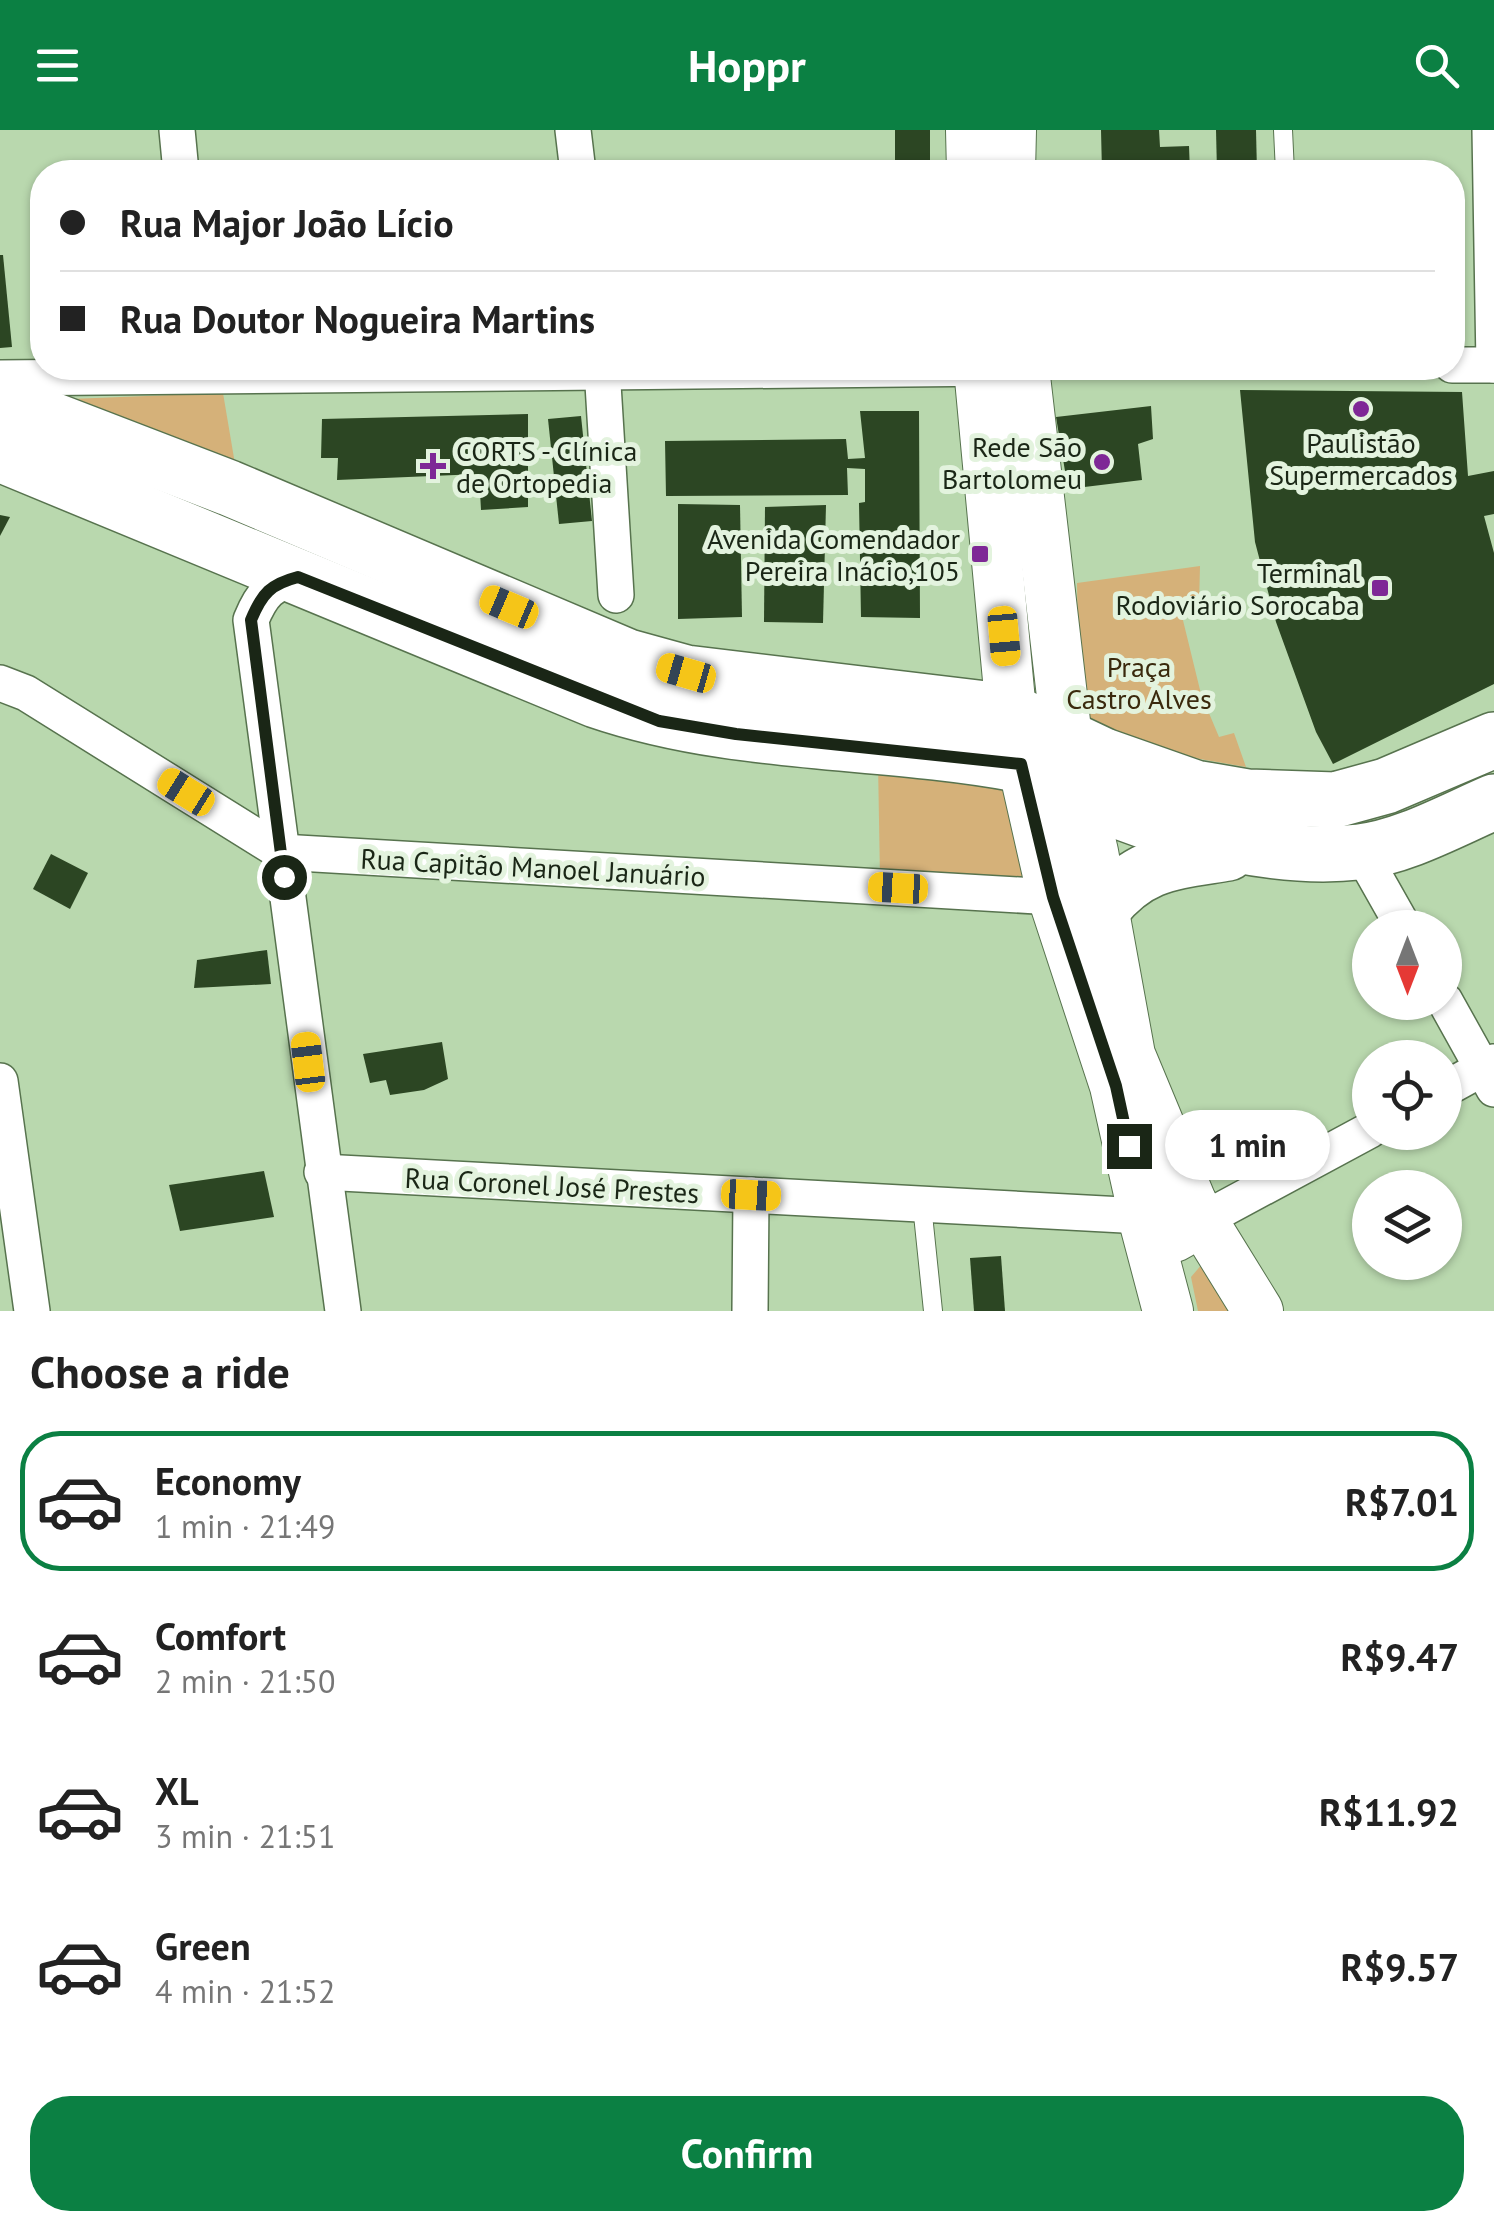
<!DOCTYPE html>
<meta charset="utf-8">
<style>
body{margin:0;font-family:"PT Sans",sans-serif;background:#f2f2f2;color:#222;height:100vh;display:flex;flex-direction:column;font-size:38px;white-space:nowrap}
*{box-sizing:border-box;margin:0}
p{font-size:32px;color:#767676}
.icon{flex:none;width:55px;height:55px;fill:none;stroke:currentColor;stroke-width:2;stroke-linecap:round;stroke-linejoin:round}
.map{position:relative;height:1181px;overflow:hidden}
.details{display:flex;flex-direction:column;background:#fff;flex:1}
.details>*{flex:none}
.top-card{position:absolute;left:30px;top:30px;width:1435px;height:220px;border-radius:40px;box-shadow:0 2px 8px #0004;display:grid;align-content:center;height:220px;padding:0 30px;background:#fff}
.needle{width:65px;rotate:180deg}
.controls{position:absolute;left:1352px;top:780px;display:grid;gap:20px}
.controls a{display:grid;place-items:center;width:110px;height:110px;border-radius:50%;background:#fff;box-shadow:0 2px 8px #0004;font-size:50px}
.end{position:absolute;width:45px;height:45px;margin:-22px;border:12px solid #1a2616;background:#fff;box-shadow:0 0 0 5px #fff}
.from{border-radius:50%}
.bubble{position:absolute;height:70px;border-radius:35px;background:#fff;box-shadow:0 2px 8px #0004;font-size:32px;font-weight:600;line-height:70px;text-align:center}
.car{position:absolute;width:30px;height:60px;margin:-30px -15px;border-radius:12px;box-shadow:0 0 8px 2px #0007;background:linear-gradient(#f5c518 24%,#345 0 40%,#f5c518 0 76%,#345 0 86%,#f5c518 0)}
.top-card b{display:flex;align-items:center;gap:35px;height:95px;font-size:38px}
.top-card b+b{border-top:2px solid #e0e0e0}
.top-card i{width:25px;height:25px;background:#222}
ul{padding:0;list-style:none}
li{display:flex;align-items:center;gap:30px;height:140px;margin:0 20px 15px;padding:0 10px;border:5px solid transparent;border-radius:40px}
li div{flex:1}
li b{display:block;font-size:38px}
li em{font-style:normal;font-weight:600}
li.selected{border-color:#0b8043}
li>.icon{width:90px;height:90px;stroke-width:1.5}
h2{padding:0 30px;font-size:45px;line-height:120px}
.primary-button{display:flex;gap:20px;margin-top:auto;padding:20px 30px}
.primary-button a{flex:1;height:115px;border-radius:40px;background:#0b8043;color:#fff;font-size:40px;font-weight:600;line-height:115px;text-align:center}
header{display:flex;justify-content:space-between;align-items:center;height:130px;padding:0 30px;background:#0b8043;color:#fff;font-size:45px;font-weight:600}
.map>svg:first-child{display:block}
</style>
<header><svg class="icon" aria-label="menu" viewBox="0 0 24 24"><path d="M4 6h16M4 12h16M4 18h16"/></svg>Hoppr<svg class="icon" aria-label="search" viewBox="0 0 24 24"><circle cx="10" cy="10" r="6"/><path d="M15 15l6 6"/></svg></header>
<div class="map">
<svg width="1494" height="1181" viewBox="0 0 1494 1181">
<rect width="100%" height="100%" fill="#b9d8ae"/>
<g fill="#d5b179">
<path d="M223 263 235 334 70 269Z"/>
<path d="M1200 436 1199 476 1180 478 1201 564 1219 607 1234 603 1246 637 1160 622 1089 590 1078 518 1077 453Z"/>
<path d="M878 632 1000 647 1030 750 880 749Z"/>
<path d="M1203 1133 1244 1181H1198L1191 1147Z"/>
</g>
<g fill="#2c4623">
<rect x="895" y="0" width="35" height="42"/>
<path d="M1101 0H1159L1160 17 1189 16 1190 42H1102Z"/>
<path d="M1216 0H1256L1257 42H1217Z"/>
<path d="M1452 50H1457L1459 78H1452Z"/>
<path d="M0 125H3L12 217 0 218Z"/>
<path d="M1240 260 1462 262 1468 346 1494 341V384L1484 386 1494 423V554L1333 634 1316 602 1276 492 1255 412Z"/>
<path d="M1151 276 1153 309 1138 314 1142 350 1068 359 1056 287Z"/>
<path d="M860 281H919L920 488 861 487 859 373 865 372V339L847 338 848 365 666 366 665 311 846 309 848 329 865 328Z"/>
<path d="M528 284V377L481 380 479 344 337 350 338 328H321L322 289Z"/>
<path d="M581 286 592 391 559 394 548 289Z"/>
<path d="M678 374 740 375 742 487 678 489Z"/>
<path d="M826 375 823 493 764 492 765 377Z"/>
<path d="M0 385 10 387 0 406Z"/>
<path d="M51 724 88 743 70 779 33 759Z"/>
<path d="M267 820 271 854 194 858 197 830Z"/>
<path d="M442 912 448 949 424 960 390 965 386 950 370 953 363 924Z"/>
<path d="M264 1041 274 1087 180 1101 169 1055Z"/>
<path d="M1001 1126 1005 1181H974L970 1128Z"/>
</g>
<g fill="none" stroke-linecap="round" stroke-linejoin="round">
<g stroke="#57734e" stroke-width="20">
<g id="service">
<path d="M1283 0 1285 42"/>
<path d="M922 1075 933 1181"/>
</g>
</g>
<g stroke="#57734e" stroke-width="38">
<g id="minor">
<path d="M177 0 181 42"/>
<path d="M573 0 578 42"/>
<path d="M1490 0 1494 235"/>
<path d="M1452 235H1494"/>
<path d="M602 238 616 465"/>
<path d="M0 248 1001 238"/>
<path d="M298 447C271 454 262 463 251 490L343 1181"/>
<path d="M0 553 26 563 281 722 1053 767"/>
<path d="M1361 722 1404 798"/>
<path d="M1445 871 1494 959"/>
<path d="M0 951 32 1181"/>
<path d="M1445 959 1494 932"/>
<path d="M322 1042 1142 1086"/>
<path d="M1186 1099 1370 1000"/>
<path d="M750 1181 751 1065"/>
</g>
</g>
<g stroke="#57734e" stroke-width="52">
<g id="secondary">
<path d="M971 0 972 42"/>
<path d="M1010 42 1011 0"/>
<path d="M979 238 1011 582 1053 767 1115 956 1142 1077"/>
<path d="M1024 238 1067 609 1093 722 1130 925 1192 1074C1195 1091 1188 1100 1174 1107L1150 1101 1142 1077 1151 1063 1166 1056 1189 1067"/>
<path d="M1192 1074 1258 1181"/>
<path d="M1145 1094 1168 1181"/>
</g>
</g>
<g stroke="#57734e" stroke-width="58">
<g id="primary">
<path d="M0 270 229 358 628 527 686 543 1011 582 1104 626 1195 658 1248 667 1335 670 1386 656 1494 610"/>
<path d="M0 324 596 570C733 617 876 608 1017 634 1049 639 1082 667 1113 679 1186 707 1279 731 1359 722 1404 717 1452 690 1494 672"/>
<path d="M1103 778C1140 732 1173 732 1228 723"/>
</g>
</g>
<use href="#service" stroke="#fff" stroke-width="18"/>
<use href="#minor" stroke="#fff" stroke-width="35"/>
<use href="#secondary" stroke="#fff" stroke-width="50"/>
<use href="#primary" stroke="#fff" stroke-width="55"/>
</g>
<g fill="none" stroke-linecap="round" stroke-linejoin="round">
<path stroke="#1a2616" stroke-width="12" d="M284 747 251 490C262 463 271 454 298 447L659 591 736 604 1021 634 1053 767 1116 956 1129 1016"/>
</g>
<g fill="#7e2896" stroke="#e3f3de" stroke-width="4">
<circle cx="1361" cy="279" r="10"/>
<circle cx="1102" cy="332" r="10"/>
<path d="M428 321h10v10h10v10h-10v10h-10v-10h-10v-10h10z"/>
<rect x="970" y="414" width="20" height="20" rx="5"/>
<rect x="1370" y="448" width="20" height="20" rx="5"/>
</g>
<g text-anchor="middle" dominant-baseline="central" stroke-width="10" stroke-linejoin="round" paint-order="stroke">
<g font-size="28" fill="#1a2616" stroke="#e3f3de" text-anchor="end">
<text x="1361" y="312" text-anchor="middle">Paulistão<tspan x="1361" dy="32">Supermercados</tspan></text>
<text x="1082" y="316">Rede São<tspan x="1082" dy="32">Bartolomeu</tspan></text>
<text x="456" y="320" text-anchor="start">CORTS - Clínica<tspan x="456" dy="32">de Ortopedia</tspan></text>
<text x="960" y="408">Avenida Comendador<tspan x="960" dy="32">Pereira Inácio,105</tspan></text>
<text x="1360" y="442">Terminal<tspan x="1360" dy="32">Rodoviário Sorocaba</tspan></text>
</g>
<g font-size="28" fill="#3a290d" stroke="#e3f3de">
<text x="1139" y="536">Praça<tspan x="1139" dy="32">Castro Alves</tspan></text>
</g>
<g font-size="28" fill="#1a2616" stroke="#e3f3de">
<text transform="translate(533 737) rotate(3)">Rua Capitão Manoel Januário</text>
<text transform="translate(552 1055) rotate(3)">Rua Coronel José Prestes</text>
</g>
</g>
</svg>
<div class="controls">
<a><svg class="needle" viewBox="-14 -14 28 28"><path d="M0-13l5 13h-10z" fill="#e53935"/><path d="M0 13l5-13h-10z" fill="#767676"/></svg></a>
<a><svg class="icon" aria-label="locate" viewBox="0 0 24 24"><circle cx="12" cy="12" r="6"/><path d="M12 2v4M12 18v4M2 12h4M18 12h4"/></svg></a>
<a><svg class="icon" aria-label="layers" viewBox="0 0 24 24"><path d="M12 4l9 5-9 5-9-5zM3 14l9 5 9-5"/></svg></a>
</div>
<i class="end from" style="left:284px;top:747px"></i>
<i class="end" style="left:1129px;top:1016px"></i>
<div class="bubble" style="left:1165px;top:980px;width:165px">1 min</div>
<i class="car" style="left:509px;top:477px;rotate:293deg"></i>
<i class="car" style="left:1004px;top:506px;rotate:175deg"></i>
<i class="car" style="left:686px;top:543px;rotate:286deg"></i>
<i class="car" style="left:186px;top:662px;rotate:302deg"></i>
<i class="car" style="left:898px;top:758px;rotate:273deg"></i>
<i class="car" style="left:308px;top:932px;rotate:353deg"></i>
<i class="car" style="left:751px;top:1065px;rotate:93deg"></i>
<div class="top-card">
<b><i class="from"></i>Rua Major João Lício</b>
<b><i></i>Rua Doutor Nogueira Martins</b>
</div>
</div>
<section class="details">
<h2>Choose a ride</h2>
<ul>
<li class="selected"><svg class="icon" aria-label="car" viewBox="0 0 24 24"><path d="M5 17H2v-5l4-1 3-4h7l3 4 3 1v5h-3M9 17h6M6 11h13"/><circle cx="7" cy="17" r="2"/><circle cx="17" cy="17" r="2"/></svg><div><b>Economy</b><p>1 min · 21:49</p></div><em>R$7.01</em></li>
<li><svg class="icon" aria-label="car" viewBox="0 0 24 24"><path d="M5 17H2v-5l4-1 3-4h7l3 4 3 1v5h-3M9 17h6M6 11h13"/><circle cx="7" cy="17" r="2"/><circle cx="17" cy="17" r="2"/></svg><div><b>Comfort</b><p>2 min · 21:50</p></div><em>R$9.47</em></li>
<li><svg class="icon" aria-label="car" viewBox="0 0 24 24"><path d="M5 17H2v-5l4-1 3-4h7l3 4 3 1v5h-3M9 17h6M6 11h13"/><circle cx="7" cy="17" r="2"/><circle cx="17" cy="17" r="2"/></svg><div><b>XL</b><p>3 min · 21:51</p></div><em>R$11.92</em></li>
<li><svg class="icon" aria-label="car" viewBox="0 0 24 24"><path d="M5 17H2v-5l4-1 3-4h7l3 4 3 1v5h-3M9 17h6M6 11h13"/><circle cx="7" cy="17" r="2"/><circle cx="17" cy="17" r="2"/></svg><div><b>Green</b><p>4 min · 21:52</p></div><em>R$9.57</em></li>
</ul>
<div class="primary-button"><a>Confirm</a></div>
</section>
